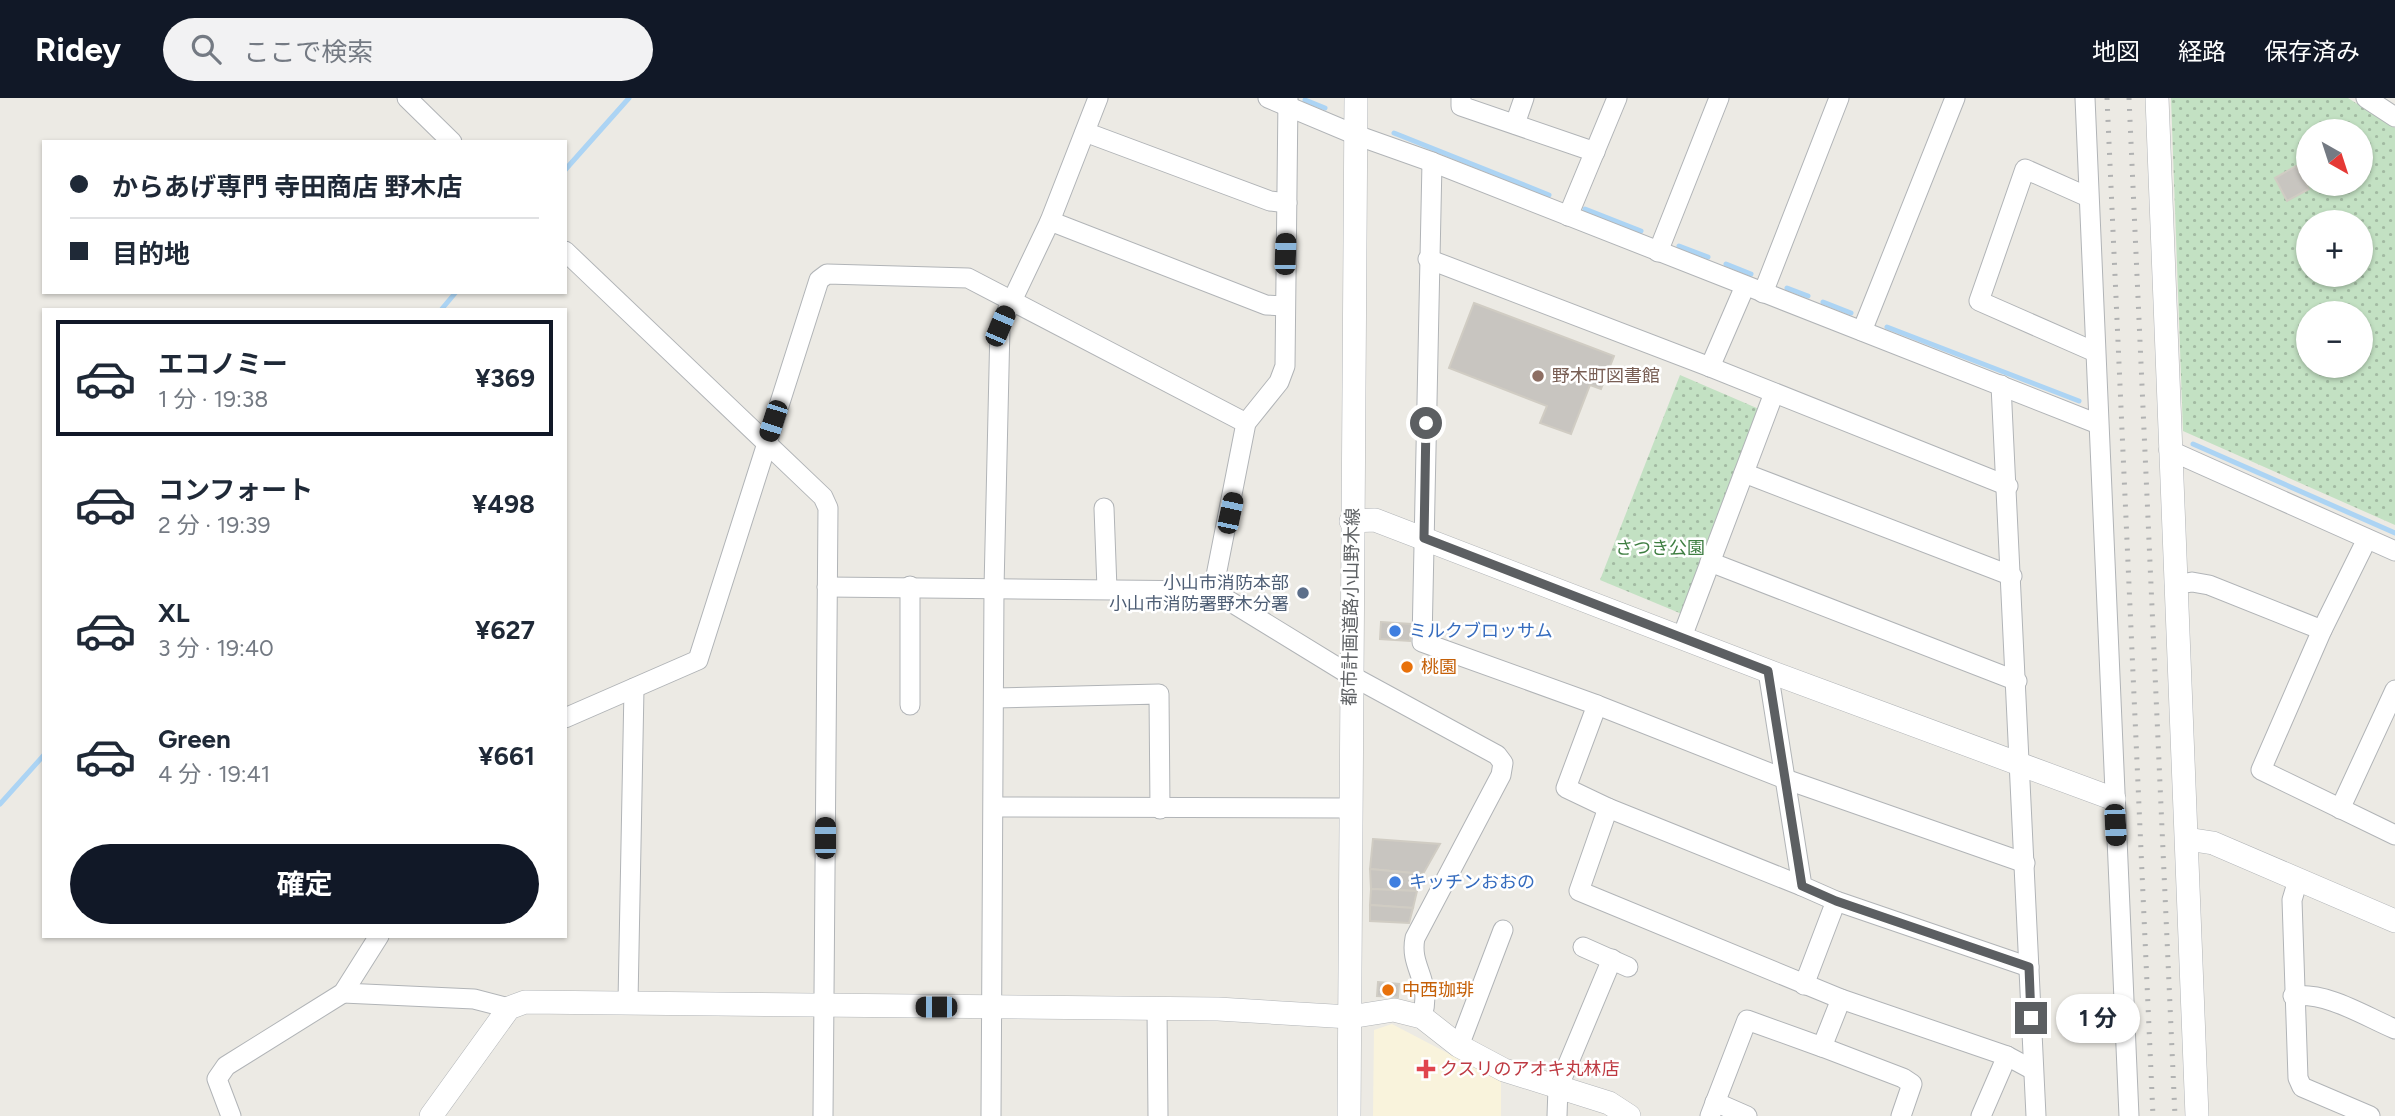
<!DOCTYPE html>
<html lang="ja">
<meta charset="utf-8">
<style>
body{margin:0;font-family:Figtree,"Noto Sans JP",sans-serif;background:#f2f2f3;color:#1f2937;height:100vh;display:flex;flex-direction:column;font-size:26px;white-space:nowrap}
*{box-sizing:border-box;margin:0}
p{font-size:23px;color:#747a83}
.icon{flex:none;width:38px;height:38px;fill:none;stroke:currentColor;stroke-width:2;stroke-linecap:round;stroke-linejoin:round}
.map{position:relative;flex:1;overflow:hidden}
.sheet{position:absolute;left:42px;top:210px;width:525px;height:630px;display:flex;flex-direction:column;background:#fff;border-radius:0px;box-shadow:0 2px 5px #0004}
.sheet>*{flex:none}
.banner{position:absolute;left:42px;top:42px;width:525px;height:154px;border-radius:0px;box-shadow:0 2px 5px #0004;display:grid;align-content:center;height:154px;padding:0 28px;background:#fff}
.needle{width:46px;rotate:141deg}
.fabs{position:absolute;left:2296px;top:21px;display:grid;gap:14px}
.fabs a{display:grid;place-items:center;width:77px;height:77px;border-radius:50%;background:#fff;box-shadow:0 2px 5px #0004;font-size:35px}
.end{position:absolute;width:32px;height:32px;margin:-16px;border:9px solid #5c5f62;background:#fff;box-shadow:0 0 0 4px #fff}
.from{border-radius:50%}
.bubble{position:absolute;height:49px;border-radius:24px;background:#fff;box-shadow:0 2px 5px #0004;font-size:23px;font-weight:700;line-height:49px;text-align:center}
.car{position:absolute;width:21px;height:42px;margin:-21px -10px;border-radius:9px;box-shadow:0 0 5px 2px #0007;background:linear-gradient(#222 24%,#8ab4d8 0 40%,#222 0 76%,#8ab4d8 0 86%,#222 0)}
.banner b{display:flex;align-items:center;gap:24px;height:66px;font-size:26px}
.banner b+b{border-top:2px solid #e0e1e3}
.banner i{width:18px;height:18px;background:#1f2937}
ul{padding:12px 0 0;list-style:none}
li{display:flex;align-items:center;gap:21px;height:116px;margin:0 14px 10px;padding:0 14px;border:4px solid transparent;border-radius:0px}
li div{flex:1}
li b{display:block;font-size:26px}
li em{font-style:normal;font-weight:700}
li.on{border-color:#111827}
li>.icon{width:63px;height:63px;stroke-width:1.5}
.action{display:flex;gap:14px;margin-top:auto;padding:14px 28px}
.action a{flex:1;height:80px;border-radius:42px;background:#111827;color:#fff;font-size:28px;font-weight:700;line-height:80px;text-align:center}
header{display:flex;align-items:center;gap:42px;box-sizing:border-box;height:98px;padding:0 35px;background:#111827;color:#fff}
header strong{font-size:33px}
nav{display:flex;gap:38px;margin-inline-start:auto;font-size:24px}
.search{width:490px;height:63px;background:#f2f2f3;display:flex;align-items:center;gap:18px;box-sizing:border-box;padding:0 24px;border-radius:38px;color:#747a83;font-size:26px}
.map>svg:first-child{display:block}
</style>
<header>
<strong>Ridey</strong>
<div class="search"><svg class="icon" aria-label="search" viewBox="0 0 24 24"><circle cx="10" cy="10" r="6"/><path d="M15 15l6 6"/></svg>ここで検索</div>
<nav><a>地図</a><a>経路</a><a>保存済み</a></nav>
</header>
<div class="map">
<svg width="2395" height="1018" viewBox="0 0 2395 1018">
<defs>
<pattern id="park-dots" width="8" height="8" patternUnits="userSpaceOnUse" patternTransform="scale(1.75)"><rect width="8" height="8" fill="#c3e1c3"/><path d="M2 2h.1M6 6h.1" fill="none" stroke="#a2baa2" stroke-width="1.8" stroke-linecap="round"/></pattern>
</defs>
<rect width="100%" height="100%" fill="#eceae4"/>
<path fill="#f9f3dc" d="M1392 926 1501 983V1018H1373L1374 932Z"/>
<g fill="url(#park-dots)" fill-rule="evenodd">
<path d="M2171 0H2348L2395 30V427L2183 333ZM2308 33H2361V86H2308ZM2308 124H2361V177H2308ZM2308 215H2361V268H2308Z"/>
<path d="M1680 277 1759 311 1682 516 1600 482Z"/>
</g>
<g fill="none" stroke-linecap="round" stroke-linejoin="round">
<g stroke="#acd4f4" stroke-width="5">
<path d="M1305 2 1325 10"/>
<path d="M1394 35 1549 97"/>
<path d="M565 72 629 0"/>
<path d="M1585 111 1641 133"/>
<path d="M1679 148 1708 159"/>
<path d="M1726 166 1751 176"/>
<path d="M1787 190 1808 198"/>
<path d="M1823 204 1851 215"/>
<path d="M441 212 456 194"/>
<path d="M1887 229 2079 303"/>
<path d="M2193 346 2395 435"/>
<path d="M0 706 44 657"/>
</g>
</g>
<g fill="#c8c5c0" stroke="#d0ccc3" stroke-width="2">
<path d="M2296 68 2309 91 2287 103 2275 80Z"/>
<path d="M1474 205 1614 258 1601 291 1590 287 1571 336 1540 325 1547 308 1449 270Z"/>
<path d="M1381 524 1411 526 1410 543 1380 541Z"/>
<path d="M1373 741 1440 746 1423 776 1370 771Z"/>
<path d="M1370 771 1423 776 1417 793 1371 791Z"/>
<path d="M1371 791 1417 793 1413 810 1370 807Z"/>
<path d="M1370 807 1413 810 1409 825 1370 823Z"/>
<path d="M1378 884 1399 886 1398 899 1377 898Z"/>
</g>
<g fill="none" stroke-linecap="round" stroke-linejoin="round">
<g stroke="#b1b4b7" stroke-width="21">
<g id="minor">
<path d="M407 0 452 44"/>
<path d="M1268 0 1356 37 1432 64 2098 326"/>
<path d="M1461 0V8L1595 54"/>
<path d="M2085 0 2129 1018"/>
<path d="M2366 0 2395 19"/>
<path d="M1515 26 1524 0"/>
<path d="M1085 34 1270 103 1287 105"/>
<path d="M1432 64 1422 544 1597 607 1785 681 2025 765"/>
<path d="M2088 99 2025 71 1979 203 2095 254"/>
<path d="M1568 118 1617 0"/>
<path d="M1050 123 1266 207 1284 208"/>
<path d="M565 153 823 399 828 410 823 1018"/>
<path d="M1658 154 1719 0"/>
<path d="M1428 161 1710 269 2008 388"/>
<path d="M1763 195 1839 0"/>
<path d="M1862 233 1955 0"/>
<path d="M1710 269 1745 188"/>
<path d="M2001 287 2036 1018"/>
<path d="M2169 352 2395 453"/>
<path d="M1744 375 2012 478"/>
<path d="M1104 410 1107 491"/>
<path d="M2367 441 2322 532 2261 672 2395 737"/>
<path d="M1710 464 2017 583"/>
<path d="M2175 487 2192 484 2209 487 2322 532"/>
<path d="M910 488V607"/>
<path d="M827 489 1213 493 1350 577 1497 657 1503 665 1501 677 1415 840C1409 870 1433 882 1422 919"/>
<path d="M1213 493 1246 325 1279 284 1285 268 1288 0"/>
<path d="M1682 539 1774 295"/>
<path d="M1768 573 1802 788 1836 803 1804 887"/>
<path d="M995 600 1159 596 1160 711"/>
<path d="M1597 607 1566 690 1608 710 1802 788"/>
<path d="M565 620 698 562 819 182 827 176 968 180 1246 325"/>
<path d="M994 709 1349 710"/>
<path d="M1608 710 1579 793 1841 901 2007 958 2033 972"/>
<path d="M2340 711 2395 592"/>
<path d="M2298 782 2292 802 2298 980 2302 989 2370 1018"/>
<path d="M1836 803 2029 869"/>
<path d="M1583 849 1628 869"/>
<path d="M343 895 474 901 509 910"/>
<path d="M2293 898C2328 894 2364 918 2395 931"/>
<path d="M628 904 634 590"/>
<path d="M1157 910 1158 1018"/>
<path d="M1459 948 1503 832"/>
<path d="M1822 949 1903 980 1912 986 1901 1018"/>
<path d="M1715 1004 1747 1018"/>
<path d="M231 1018 217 981 226 968 343 895 379 838"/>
<path d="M991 1018 994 490 1000 228 1050 123 1098 0"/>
<path d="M1557 1018 1558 990 1612 861"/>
<path d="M1710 1018 1747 922 1822 949 1841 901"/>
<path d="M1981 1018 2007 958"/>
</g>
</g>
<g stroke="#b1b4b7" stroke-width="24">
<g id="tertiary">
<path d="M2157 0 2197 1018"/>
<path d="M1351 423 1375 422 1768 573 2114 701"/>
<path d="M2187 741 2213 745 2395 823"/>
<path d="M431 1018 509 910 525 904 1218 911 1350 919 1394 912 1422 919 1459 948 1504 972 1609 1005 1629 1018"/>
<path d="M1349 1018 1356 0"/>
</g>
</g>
<use href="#minor" stroke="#fff" stroke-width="19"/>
<use href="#tertiary" stroke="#fff" stroke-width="23"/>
<g stroke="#b1b2b2" stroke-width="5" stroke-dasharray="2 9" stroke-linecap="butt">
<path d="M2107 0 2153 1018"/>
<path d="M2129 0 2175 1018"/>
</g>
</g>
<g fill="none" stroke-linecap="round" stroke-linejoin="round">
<path stroke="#5c5f62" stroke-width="9" d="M1426 325 1424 440 1768 573 1802 788 1836 803 2029 869 2031 920"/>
</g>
<circle fill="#8d6e63" stroke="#fff" stroke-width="2.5" cx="1538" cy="278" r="7"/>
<circle fill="#5c6f8a" stroke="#fff" stroke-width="2.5" cx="1303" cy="495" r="7"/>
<g fill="#3f7fe0" stroke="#fff" stroke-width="2.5">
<circle cx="1395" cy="533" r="7"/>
<circle cx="1395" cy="784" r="7"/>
</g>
<g fill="#e8710a" stroke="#fff" stroke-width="2.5">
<circle cx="1407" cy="569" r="7"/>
<circle cx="1388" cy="892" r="7"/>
</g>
<path fill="#e0444e" stroke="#fff" stroke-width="2.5" d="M1422.5 960.5h7v7h7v7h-7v7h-7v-7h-7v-7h7z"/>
<g text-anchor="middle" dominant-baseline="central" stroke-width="5" stroke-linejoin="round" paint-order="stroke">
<g font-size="18" fill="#785e54" stroke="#fff" text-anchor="start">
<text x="1552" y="278">野木町図書館</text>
</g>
<g font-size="18" fill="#3f7e42" stroke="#fff">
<text x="1660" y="450">さつき公園</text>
</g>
<g font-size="18" fill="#4e5e75" stroke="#fff" text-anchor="end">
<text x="1289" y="485">小山市消防本部<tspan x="1289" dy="21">小山市消防署野木分署</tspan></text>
</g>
<g font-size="18" fill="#5c5f62" stroke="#fff">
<text transform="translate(1351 509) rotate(-89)">都市計画道路小山野木線</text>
</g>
<g font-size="18" fill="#366cbe" stroke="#fff" text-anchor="start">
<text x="1409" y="533">ミルクブロッサム</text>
<text x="1409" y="784">キッチンおおの</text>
</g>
<g font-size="18" fill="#c56008" stroke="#fff" text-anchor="start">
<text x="1421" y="569">桃園</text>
<text x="1402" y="892">中西珈琲</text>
</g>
<g font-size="18" fill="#be3a42" stroke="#fff" text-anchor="start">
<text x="1440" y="971">クスリのアオキ丸林店</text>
</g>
</g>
</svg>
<div class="fabs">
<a><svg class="needle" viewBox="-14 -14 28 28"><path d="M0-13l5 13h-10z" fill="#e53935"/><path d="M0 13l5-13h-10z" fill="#747a83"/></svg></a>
<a>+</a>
<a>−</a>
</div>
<i class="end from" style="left:1426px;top:325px"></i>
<i class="end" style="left:2031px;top:920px"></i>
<div class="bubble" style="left:2056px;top:896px;width:84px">1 分</div>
<i class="car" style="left:1285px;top:156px;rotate:2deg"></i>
<i class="car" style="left:1000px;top:228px;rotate:23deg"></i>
<i class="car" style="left:773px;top:323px;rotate:198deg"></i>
<i class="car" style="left:1230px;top:415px;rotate:12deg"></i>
<i class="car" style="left:2115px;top:727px;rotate:177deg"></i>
<i class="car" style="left:825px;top:740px;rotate:0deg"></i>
<i class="car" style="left:936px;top:909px;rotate:270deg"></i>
<div class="banner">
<b><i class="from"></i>からあげ専門 寺田商店 野木店</b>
<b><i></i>目的地</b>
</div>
<section class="sheet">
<ul>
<li class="on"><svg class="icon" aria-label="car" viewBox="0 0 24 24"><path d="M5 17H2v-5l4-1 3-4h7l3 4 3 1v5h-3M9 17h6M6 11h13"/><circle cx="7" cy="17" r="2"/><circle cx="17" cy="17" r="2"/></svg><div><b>エコノミー</b><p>1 分 · 19:38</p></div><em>¥369</em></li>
<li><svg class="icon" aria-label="car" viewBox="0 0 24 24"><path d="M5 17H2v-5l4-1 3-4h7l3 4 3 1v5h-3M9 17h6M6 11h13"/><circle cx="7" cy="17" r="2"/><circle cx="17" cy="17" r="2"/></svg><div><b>コンフォート</b><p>2 分 · 19:39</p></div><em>¥498</em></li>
<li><svg class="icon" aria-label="car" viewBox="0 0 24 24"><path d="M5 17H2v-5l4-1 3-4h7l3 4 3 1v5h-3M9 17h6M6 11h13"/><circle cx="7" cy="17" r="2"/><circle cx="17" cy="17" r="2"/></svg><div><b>XL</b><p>3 分 · 19:40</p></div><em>¥627</em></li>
<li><svg class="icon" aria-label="car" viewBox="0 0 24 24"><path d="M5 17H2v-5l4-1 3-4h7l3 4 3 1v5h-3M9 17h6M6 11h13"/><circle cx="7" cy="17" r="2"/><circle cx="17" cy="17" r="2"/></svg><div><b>Green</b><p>4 分 · 19:41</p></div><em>¥661</em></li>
</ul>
<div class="action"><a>確定</a></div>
</section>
</div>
